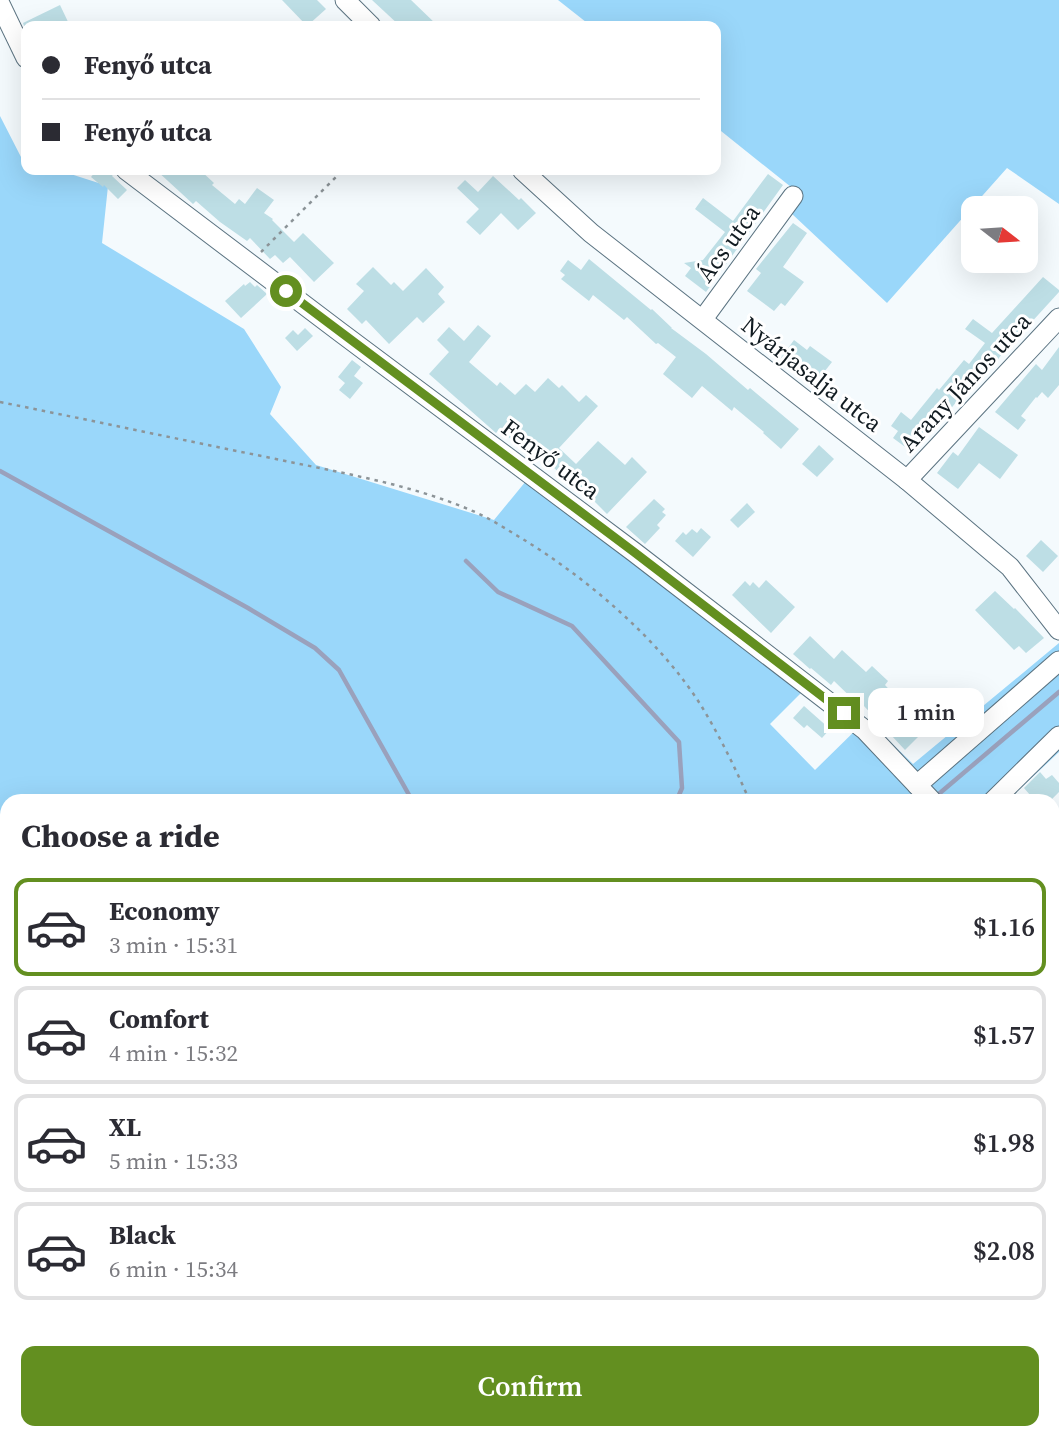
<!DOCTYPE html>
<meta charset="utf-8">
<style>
body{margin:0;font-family:"Source Serif 4",serif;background:#f7f7f7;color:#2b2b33;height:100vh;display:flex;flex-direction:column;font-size:26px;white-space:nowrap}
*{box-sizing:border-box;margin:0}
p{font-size:23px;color:#7c7c81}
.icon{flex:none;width:38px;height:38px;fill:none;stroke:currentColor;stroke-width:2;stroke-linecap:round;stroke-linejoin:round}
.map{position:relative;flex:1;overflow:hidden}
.drawer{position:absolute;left:0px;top:794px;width:1060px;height:646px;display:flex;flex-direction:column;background:#fff;border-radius:21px 21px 0 0;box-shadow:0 7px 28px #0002}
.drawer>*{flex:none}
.top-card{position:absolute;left:21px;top:21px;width:700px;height:154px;border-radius:14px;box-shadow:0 7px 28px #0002;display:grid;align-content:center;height:154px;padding:0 21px;background:#fff}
.needle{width:46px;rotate:107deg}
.tools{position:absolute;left:961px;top:196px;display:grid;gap:14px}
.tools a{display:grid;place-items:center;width:77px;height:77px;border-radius:14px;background:#fff;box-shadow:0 7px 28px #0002;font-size:35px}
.end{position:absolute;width:32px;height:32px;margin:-16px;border:9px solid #638f20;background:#fff;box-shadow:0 0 0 4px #fff}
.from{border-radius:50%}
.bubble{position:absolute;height:49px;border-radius:14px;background:#fff;box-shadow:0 7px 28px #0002;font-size:23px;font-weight:600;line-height:49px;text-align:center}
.top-card b{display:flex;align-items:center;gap:24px;height:66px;font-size:26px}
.top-card b+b{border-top:2px solid #e1e1e2}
.top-card i{width:18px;height:18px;background:#2b2b33}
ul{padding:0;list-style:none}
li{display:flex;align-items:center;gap:21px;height:98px;margin:0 14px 10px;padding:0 7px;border:4px solid #e1e1e2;border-radius:14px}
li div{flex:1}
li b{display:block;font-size:26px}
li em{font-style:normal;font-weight:600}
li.selected{border-color:#638f20}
li>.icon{width:63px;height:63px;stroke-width:1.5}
h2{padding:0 21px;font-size:32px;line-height:84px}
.button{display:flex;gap:14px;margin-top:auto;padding:14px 21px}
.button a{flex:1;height:80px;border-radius:14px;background:#638f20;color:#fff;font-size:28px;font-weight:600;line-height:80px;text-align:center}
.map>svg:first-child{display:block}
</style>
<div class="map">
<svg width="1059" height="1439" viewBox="0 0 1059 1439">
<rect width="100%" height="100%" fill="#f4fafd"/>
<path fill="#dbf0fc" d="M689 1433H1045L1048 1439H688Z"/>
<g fill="#9ad7fa">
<path d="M558 0H1059V204L1007 168 887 303 791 213 801 195 716 127V26H591Z"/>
<path d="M0 116 21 157 26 159V170H58L108 186 102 243 244 329 281 387 270 414 316 465 494 520 535 470 812 682 770 724 815 770 867 719 913 764 1059 643V752L1006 802H7V1118L0 1111Z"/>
<path d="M321 1433H554L553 1439H327Z"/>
</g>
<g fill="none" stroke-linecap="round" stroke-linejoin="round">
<g stroke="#9aa1bc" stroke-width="4.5">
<path d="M0 471 248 608 315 648 339 670 413 802"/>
<path d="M466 561 498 592 572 626 679 742 682 788 676 802"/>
<path d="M934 798 1059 692"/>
<path d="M0 1067 7 1074"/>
<path d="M363 1433 369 1439"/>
<path d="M595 1433 596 1439"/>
<path d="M372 1439 376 1433"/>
</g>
</g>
<g fill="#bddee5">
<path d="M282 0H317L326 9 307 26Z"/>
<path d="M372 0H411L438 26H400Z"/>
<path d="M60 5 70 26H24L23 23Z"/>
<path d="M97 170H114V173L112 176 127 190 118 199 104 185 103 187 91 177Z"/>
<path d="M156 170H200L214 183 212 185 235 204 239 199 245 204 257 188 274 200 264 213 273 219 272 220 294 242 303 233 334 263 314 282 290 257 283 263 275 255 270 259 250 238 247 241 220 222 196 201 193 204Z"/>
<path d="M768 174 783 185 706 292 685 276 691 268 684 263 703 260 725 232 695 209 703 198 733 221Z"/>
<path d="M493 176 519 200 521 198 536 213 518 230 501 213 480 235 466 222 479 209 457 188 465 180 478 192Z"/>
<path d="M793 223 807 233 783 267 804 282 785 306 781 303 774 311 747 291 761 273 756 269Z"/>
<path d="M589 259 651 310 652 309 672 328H671L706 354 748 390 750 388 799 429 781 449 763 433 764 432 734 407 732 411 702 386 692 398 663 374 676 357 658 343 656 344 627 317 624 320 593 295 589 301 561 279 565 275 560 271 568 260 581 270Z"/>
<path d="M373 267 391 285 394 282 403 291 426 268 444 287 438 294 445 302 423 323 417 317 389 344 366 320 362 324 347 309 364 291 356 284Z"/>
<path d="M1043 277 1059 290V292L1018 337 1016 335 993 366 990 364 966 392 965 391 941 421 937 418 912 452 893 438 898 431 891 426 901 412 911 420 937 388 939 390 964 360 969 364 985 343 965 329 973 319 992 333Z"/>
<path d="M250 282 255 287 257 285 267 294 241 318 225 301 244 284 245 286Z"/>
<path d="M478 325 491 336 469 362 497 386 500 382 515 395 526 384 535 392 548 378 559 388 562 385 579 402 586 395 598 406 559 448 576 464 598 441 625 465 632 457 647 472 607 514 578 485 575 488 525 440 519 447 500 429 496 433 429 374 449 352 437 340 449 327 464 341Z"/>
<path d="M305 328 313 336 297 351 285 338 293 330 298 335Z"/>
<path d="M794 340 807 350 810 346 832 362 813 386 780 359Z"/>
<path d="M1059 347V385L1048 398 1042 392 1037 398 1036 397 1021 416 1026 420 1018 430 995 412 1036 364 1042 370Z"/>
<path d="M352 360 361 367 354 376 363 383 350 399 339 390 345 383 338 377Z"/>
<path d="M979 427 1018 455 1000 479 979 463 958 489 937 473 953 452 958 456Z"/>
<path d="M819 445 834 459 817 477 802 464Z"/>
<path d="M654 499 665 509 662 512 666 515 657 525 660 528 645 544 626 527Z"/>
<path d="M747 503 755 512 738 528 730 520Z"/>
<path d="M701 528 711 537 693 557 675 541 683 532 686 535 692 529 697 533Z"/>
<path d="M1041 540 1058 556 1043 572 1026 556Z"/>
<path d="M766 580 795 607 771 633 732 595 745 581 750 586 753 582 759 588Z"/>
<path d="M995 591 1014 609 1015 608 1044 638 1026 653 1019 646 1014 650 975 610Z"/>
<path d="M810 636 834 659 842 650 866 672 872 666 888 681 885 685 903 704 909 698 914 704 928 691 939 703 949 693 963 707 944 725 937 718 905 750 864 706 862 708 834 681 831 685 811 668 810 669 793 654Z"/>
<path d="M804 706 830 729 822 738 807 725 804 728 793 718Z"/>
<path d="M1040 772 1046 779 1052 775 1059 783V792L1049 802H1036L1024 788Z"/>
</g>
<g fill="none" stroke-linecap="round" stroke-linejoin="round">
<g stroke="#5b7381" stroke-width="21">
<g id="minor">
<path d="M345 0 371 26"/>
<path d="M0 4 26 58"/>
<path d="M126 170 340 332 634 552 865 730 933 802"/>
<path d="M522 170 591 233 907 480 1010 567 1059 630"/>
<path d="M703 319 793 196"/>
<path d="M907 480 1059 318"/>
<path d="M917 785 1059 661"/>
<path d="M992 802 1059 736"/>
<path d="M1054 906 1059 918"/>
<path d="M470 1433 475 1439"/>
<path d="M835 1433 840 1439"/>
<path d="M1052 1433 1055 1439"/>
<path d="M508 1439 513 1433"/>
<path d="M541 1439 542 1433"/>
<path d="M713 1439 720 1433"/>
</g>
</g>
<g stroke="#8c9498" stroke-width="2.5" stroke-dasharray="3.5 5" stroke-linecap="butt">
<path d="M261 252 343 170"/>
<path d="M0 402C94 421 187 441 281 460 346 474 414 485 475 512 491 519 506 529 521 538 587 578 661 641 702 707 720 737 736 769 750 802"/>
<path d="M331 1433 336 1439"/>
</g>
<use href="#minor" stroke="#fff" stroke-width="19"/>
</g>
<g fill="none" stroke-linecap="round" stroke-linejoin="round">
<path stroke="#638f20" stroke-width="9" d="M286 291 634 552 844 713"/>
</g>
<g text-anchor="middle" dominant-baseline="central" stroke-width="6" stroke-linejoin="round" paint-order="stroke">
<g font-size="24" fill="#111b21" stroke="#fff">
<text transform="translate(728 243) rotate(-54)">Ács utca</text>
<text transform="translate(812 374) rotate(38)">Nyárjasalja utca</text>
<text transform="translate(965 382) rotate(-47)">Arany János utca</text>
<text transform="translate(551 459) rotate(37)">Fenyő utca</text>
</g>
</g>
</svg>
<div class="tools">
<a><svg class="needle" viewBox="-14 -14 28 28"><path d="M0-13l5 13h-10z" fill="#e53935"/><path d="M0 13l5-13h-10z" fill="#7c7c81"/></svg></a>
</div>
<i class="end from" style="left:286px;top:291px"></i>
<i class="end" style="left:844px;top:713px"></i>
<div class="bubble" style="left:868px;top:688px;width:116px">1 min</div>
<div class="top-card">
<b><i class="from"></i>Fenyő utca</b>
<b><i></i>Fenyő utca</b>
</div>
<section class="drawer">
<h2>Choose a ride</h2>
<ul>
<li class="selected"><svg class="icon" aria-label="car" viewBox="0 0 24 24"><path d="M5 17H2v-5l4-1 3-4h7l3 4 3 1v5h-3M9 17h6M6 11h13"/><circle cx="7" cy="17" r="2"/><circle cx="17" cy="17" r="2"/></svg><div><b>Economy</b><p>3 min · 15:31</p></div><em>$1.16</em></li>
<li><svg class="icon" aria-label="car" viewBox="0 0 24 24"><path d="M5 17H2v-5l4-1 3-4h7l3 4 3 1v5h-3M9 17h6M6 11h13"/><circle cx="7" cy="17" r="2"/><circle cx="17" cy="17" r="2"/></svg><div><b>Comfort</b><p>4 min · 15:32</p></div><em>$1.57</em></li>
<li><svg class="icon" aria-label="car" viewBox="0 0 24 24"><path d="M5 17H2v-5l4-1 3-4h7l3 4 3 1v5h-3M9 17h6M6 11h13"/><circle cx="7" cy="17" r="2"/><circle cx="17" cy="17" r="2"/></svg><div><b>XL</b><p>5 min · 15:33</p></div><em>$1.98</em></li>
<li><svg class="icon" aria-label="car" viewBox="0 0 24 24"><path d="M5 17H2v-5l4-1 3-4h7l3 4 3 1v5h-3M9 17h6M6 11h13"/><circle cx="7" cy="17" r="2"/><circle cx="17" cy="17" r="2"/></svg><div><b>Black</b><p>6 min · 15:34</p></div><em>$2.08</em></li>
</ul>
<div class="button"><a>Confirm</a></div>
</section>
</div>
